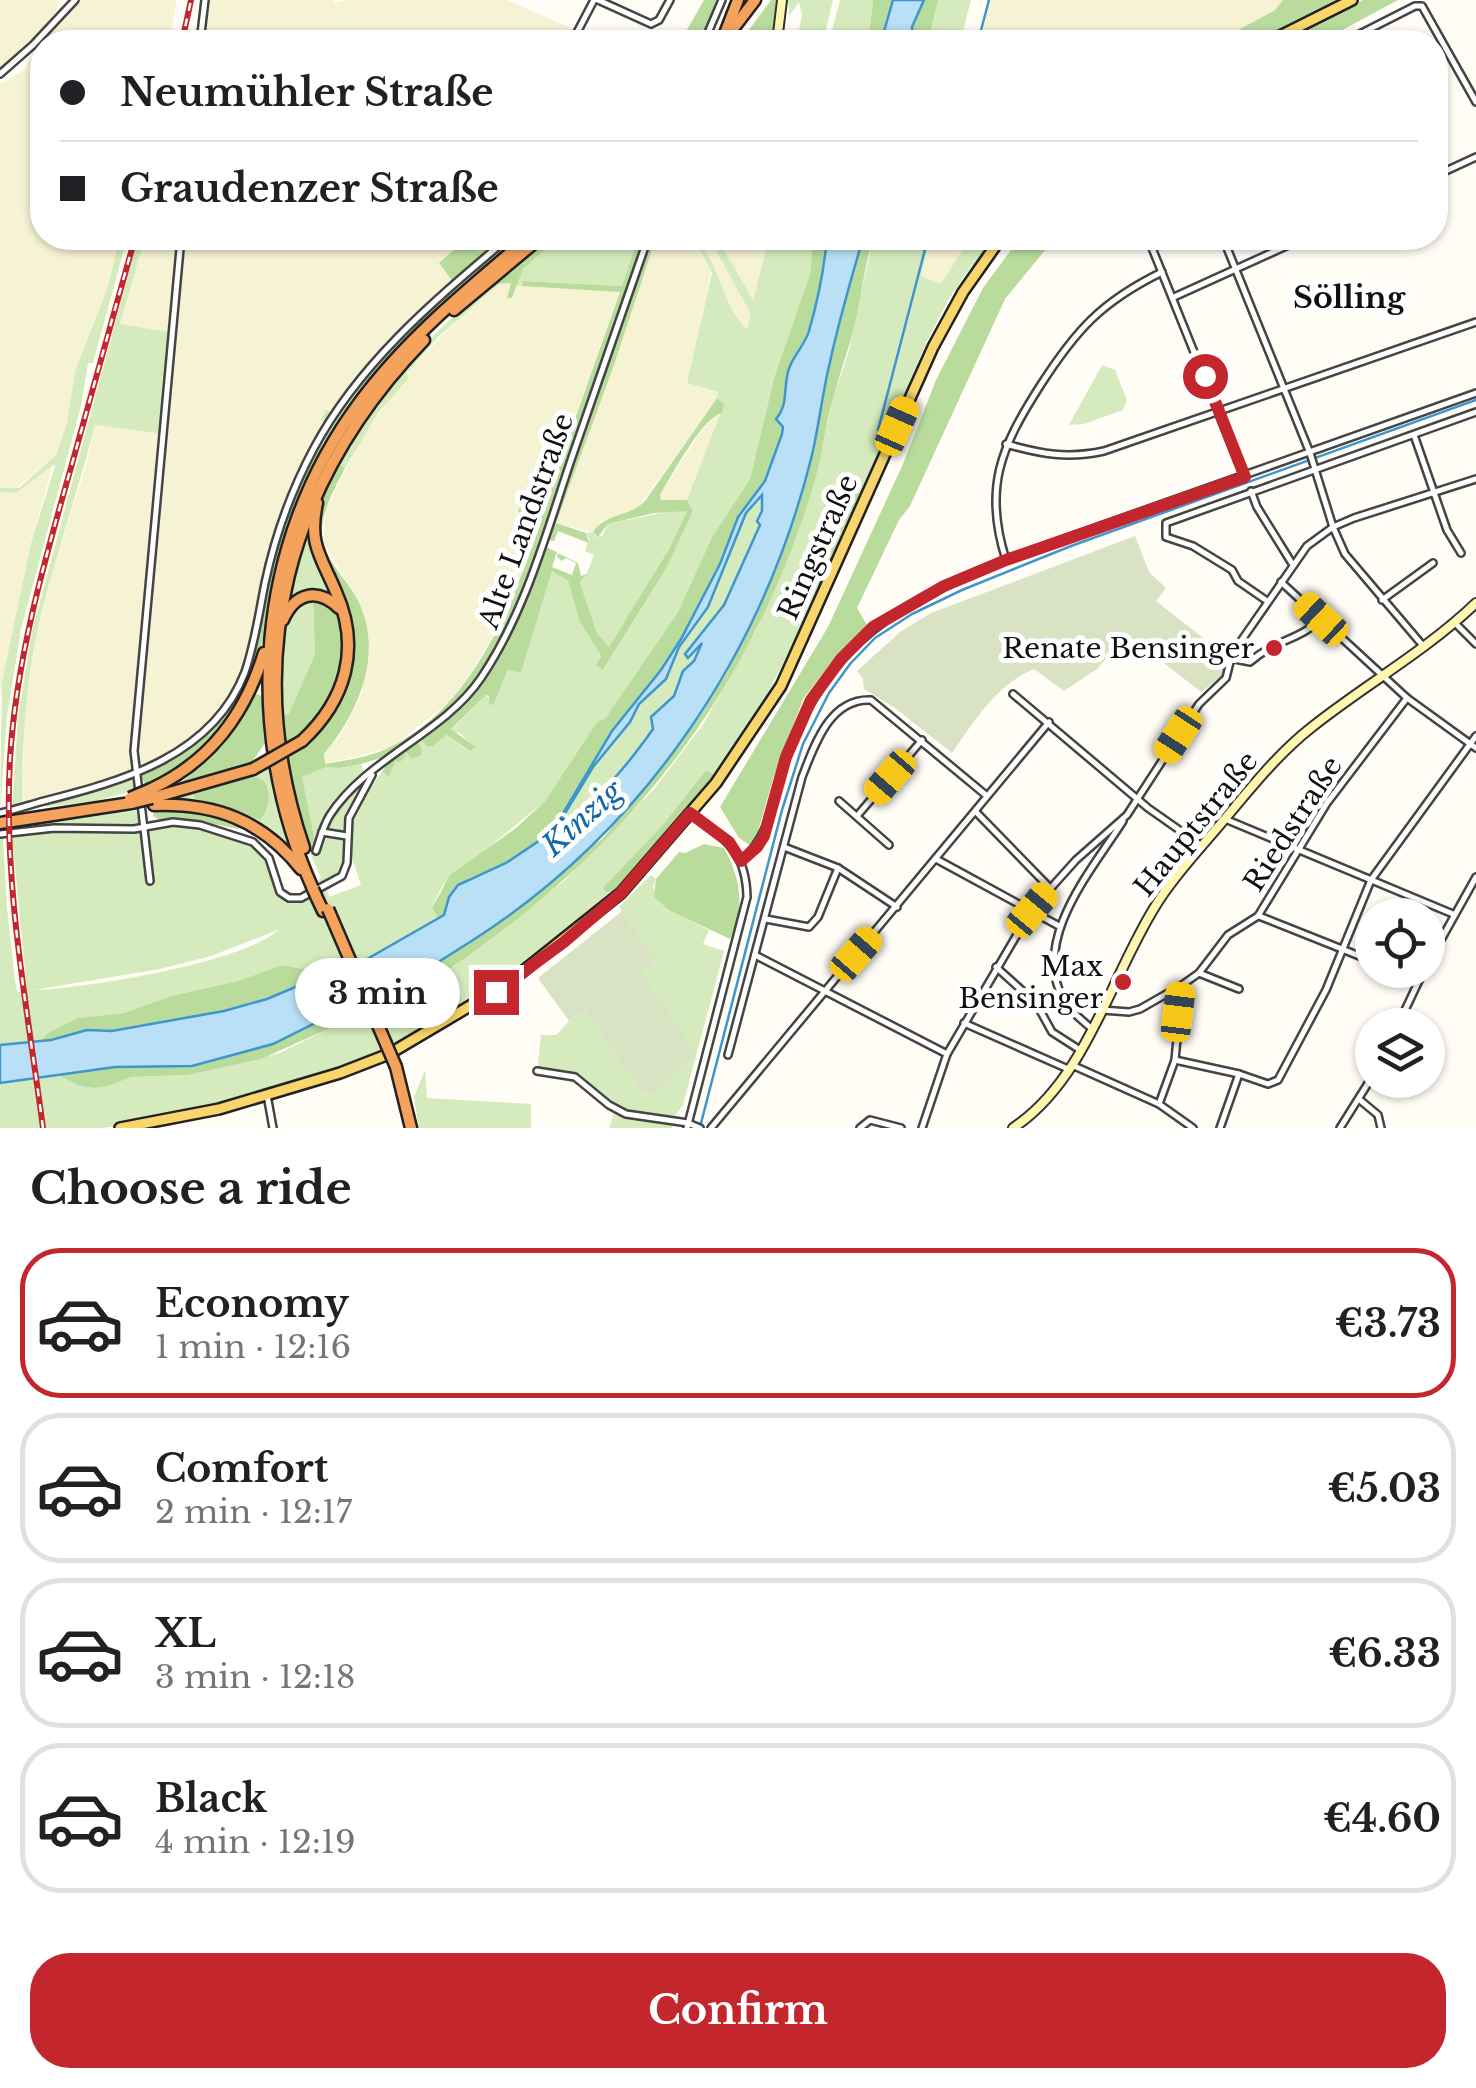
<!DOCTYPE html>
<meta charset="utf-8">
<style>
body{margin:0;font-family:"Libre Baskerville",serif;background:#f6f6f6;color:#202124;height:100vh;display:flex;flex-direction:column;font-size:38px;white-space:nowrap}
*{box-sizing:border-box;margin:0}
p{font-size:32px;color:#757577}
.icon{flex:none;width:55px;height:55px;fill:none;stroke:currentColor;stroke-width:2;stroke-linecap:round;stroke-linejoin:round}
.map{position:relative;height:1128px;overflow:hidden}
.sheet{display:flex;flex-direction:column;background:#fff;flex:1}
.sheet>*{flex:none}
.top-card{position:absolute;left:30px;top:30px;width:1418px;height:220px;border-radius:40px;box-shadow:0 2px 8px #0004;display:grid;align-content:center;height:220px;padding:0 30px;background:#fff}
.controls{position:absolute;left:1355px;top:898px;display:grid;gap:20px}
.controls a{display:grid;place-items:center;width:90px;height:90px;border-radius:50%;background:#fff;box-shadow:0 2px 8px #0004;font-size:50px}
.end{position:absolute;width:45px;height:45px;margin:-22px;border:12px solid #c4262e;background:#fff;box-shadow:0 0 0 5px #fff}
.from{border-radius:50%}
.bubble{position:absolute;height:70px;border-radius:35px;background:#fff;box-shadow:0 2px 8px #0004;font-size:32px;font-weight:700;line-height:70px;text-align:center}
.car{position:absolute;width:30px;height:60px;margin:-30px -15px;border-radius:12px;box-shadow:0 0 8px 2px #0007;background:linear-gradient(#f5c518 24%,#345 0 40%,#f5c518 0 76%,#345 0 86%,#f5c518 0)}
.top-card b{display:flex;align-items:center;gap:35px;height:95px;font-size:38px}
.top-card b+b{border-top:2px solid #e0e0e0}
.top-card i{width:25px;height:25px;background:#202124}
ul{padding:0;list-style:none}
li{display:flex;align-items:center;gap:30px;height:150px;margin:0 20px 15px;padding:0 10px;border:5px solid #e0e0e0;border-radius:40px}
li div{flex:1}
li b{display:block;font-size:38px}
li em{font-style:normal;font-weight:700}
li.selected{border-color:#c4262e}
li>.icon{width:90px;height:90px;stroke-width:1.5}
h2{padding:0 30px;font-size:45px;line-height:120px}
.button{display:flex;gap:20px;margin-top:auto;padding:20px 30px}
.button a{flex:1;height:115px;border-radius:40px;background:#c4262e;color:#fff;font-size:40px;font-weight:700;line-height:115px;text-align:center}
.map>svg:first-child{display:block}
</style>
<div class="map">
<svg width="1476" height="1128" viewBox="0 0 1476 1128">
<rect width="100%" height="100%" fill="#fffdf5"/>
<g fill="#f6f3d4">
<path d="M0 0H58L56 16 0 69Z"/>
<path d="M79 0H177L169 42H42V52L33 49Z"/>
<path d="M203 0H334L335 3 348 0H507L573 29 566 42H198Z"/>
<path d="M991 0H1283L1275 10 1216 42H980Z"/>
<path d="M35 57 42 58V238H120L107 289 75 371 67 423 56 455 14 490 0 488V84L25 70 27 63Z"/>
<path d="M145 238H468L440 263 455 283 328 425 292 497 252 652 238 688 199 738 188 748 140 773 22 806 25 709 36 641 53 568 87 463 95 425 162 434 120 325Z"/>
<path d="M656 238H694L712 268 688 383 719 392 717 398 636 511 601 521 593 532 556 524 613 368Z"/>
<path d="M697 238H709L737 285 751 314 747 331 740 322Z"/>
<path d="M717 238H769L754 301 744 286Z"/>
<path d="M930 238H970L942 284 920 277Z"/>
<path d="M512 283V298L516 285 620 291 541 512 520 506 518 512 542 518 513 602 470 674 448 703 392 747 324 764V754L342 733 362 693 367 641 363 611 356 596 323 543 326 509 358 445 395 391 408 379 406 374 461 316 498 284Z"/>
<path d="M716 413H722L687 500H661L660 495 699 434Z"/>
<path d="M53 464 31 543 0 698V492L16 493Z"/>
</g>
<g fill="#d5ebbd" fill-rule="evenodd">
<path d="M788 0H833L823 42H797L802 14 799 2 789 16Z"/>
<path d="M840 0H873L868 42H829Z"/>
<path d="M938 0H971L960 42H928Z"/>
<path d="M120 238H127L93 363H88L81 406 21 629 7 716 0 812 2 682 31 543 55 466 53 465 16 493 0 492V488H19L56 455 67 423 75 371 107 289Z"/>
<path d="M138 238H145L120 324 173 333 163 434 95 425C77 497 51 566 36 639 25 694 22 750 22 806L12 809 18 717 32 631Z"/>
<path d="M516 238H521C426 320 349 388 297 507 281 544 274 585 266 625L263 624 287 524 323 445 319 442 328 425 321 420 326 410 336 413 383 353Z"/>
<path d="M559 238H638L622 286 523 281 522 286 516 285 523 269Z"/>
<path d="M694 238C719 261 723 305 747 330L751 314 709 238H717L753 300 769 238H813L810 274 774 378 750 479 712 537 678 612 605 720 597 722 545 801 443 885 432 907 439 919 325 983 324 973 282 965 238 981 171 996 124 1013 79 1018 48 1033 41 1041 0 1045V837H3L7 908 16 988 18 992H27L12 835 69 831 144 833 175 825 191 826 255 848 268 863 275 889 303 895V888L321 878 307 846 302 777 326 766 340 768 361 764 370 787 382 772 389 776 390 767 403 746 414 759V737L439 738 445 735 469 751 475 747 461 734 451 730 486 695 493 704 508 670 521 673 552 571 568 581 579 620 601 656 604 669 667 567 693 511 687 500 724 404 717 398 718 392 687 383 712 273ZM351 854 361 885 329 897 327 890 343 877 344 857ZM278 930C246 962 83 989 34 990L160 969 211 956Z"/>
<path d="M873 238H930L921 276 941 284 970 238H990L949 299 927 341 840 544 837 542 860 494 849 485 824 555 827 559 817 584 820 590 762 705 715 775 706 770 662 826 604 888 608 893 615 892 538 957 491 991 377 1054 244 1099 163 1118 134 1120V1124L102 1128H0V1083L56 1074 80 1086 94 1088 131 1077 188 1075 280 1053 328 1029 345 1011 378 995 392 996 454 965 564 881 654 789 702 726 756 631 814 484 833 398 848 354Z"/>
<path d="M490 284 494 288 439 336 406 374 408 379 379 412 345 468 337 463C377 390 427 338 490 284Z"/>
<path d="M1102 365 1115 370 1127 400 1123 410 1084 424 1069 425Z"/>
<path d="M762 494 763 507 757 521 760 525 724 605 686 654 708 631 694 661 681 677 674 696 651 717 653 729C629 763 601 798 566 821L564 815 593 767 630 722 639 704 659 685 690 629 702 617 733 538 746 513Z"/>
<path d="M675 510H688L669 549 609 648 597 633 580 583 585 578 594 555 585 551 589 539 586 533 593 532 596 537 602 536 608 524Z"/>
<path d="M306 527 312 557 338 602C321 588 305 587 289 602L290 582Z"/>
<path d="M313 599 315 654 289 715 282 716 285 624 293 607Z"/>
<path d="M271 766 293 848 290 850C257 817 220 802 174 801L173 798 193 793 195 799 260 820 255 778 251 775Z"/>
<path d="M127 779 134 781 136 790 91 802 45 807 53 801Z"/>
<path d="M140 810 141 822 137 825 68 824 0 832V829Z"/>
<path d="M651 875 656 879 653 888 670 911 709 930 703 944 724 951 683 1105 674 1117 672 1128H609L614 1113C577 1090 586 1080 537 1073L541 1035H556L569 1021 656 961 621 912 620 906Z"/>
<path d="M425 1070 427 1098 531 1104V1128H419L414 1097Z"/>
</g>
<g fill="#b9dc9c">
<path d="M704 0H725L710 42H680Z"/>
<path d="M771 0H777L773 42H740Z"/>
<path d="M873 0H893L881 42H868Z"/>
<path d="M924 0H938L928 42H913L912 27Z"/>
<path d="M1283 0H1340L1257 42H1216L1275 10Z"/>
<path d="M1363 0H1398L1320 42H1284Z"/>
<path d="M468 238H516L430 311 386 356 383 353 454 283 439 263Z"/>
<path d="M545 238H559L523 269 512 298H507L511 283 498 284 494 288 490 284Z"/>
<path d="M638 238H656L613 368 556 523 586 533 589 543 558 531 554 541 544 540 543 546 557 552 552 567 572 575 576 563 566 558 562 561 557 557 558 553 578 563 581 576 587 574 580 583 597 633 609 647 669 549 687 511 654 513 608 524 598 537 593 532C605 513 630 517 645 501L717 398 724 404 722 413C702 417 672 476 660 495L661 500H687L693 511 667 567 603 670 596 665 601 656 579 620 568 581 552 571 521 673 508 670 493 705 489 704V696L486 695 451 729 476 747 470 751 446 735 433 746H427L417 735 414 738 422 749 421 755 412 759 402 748 406 756 400 762 395 761 389 777 382 772 393 754 361 764 340 768 326 767 302 777 315 843 307 846 284 758C333 726 370 668 346 608 338 586 318 559 317 537 316 510 327 487 337 463L345 468C335 488 321 512 322 534 323 558 344 576 355 595 386 649 360 711 324 754L325 764C347 760 372 757 392 746 474 706 514 600 542 519L518 512 520 506 542 512 620 292 522 286 523 281 622 286Z"/>
<path d="M813 238H827C824 270 818 300 809 331 805 344 795 354 790 366 782 384 790 403 777 419L783 427 782 434 765 481 738 517 720 564 681 639 661 670 612 731 552 832 507 863 469 878 449 898 445 915 439 919 432 908 450 875 516 828 545 801 597 722 605 719 678 612 712 537 750 479 774 378 810 274Z"/>
<path d="M863 238H873C865 264 862 292 856 319 850 346 840 372 833 399 825 425 823 453 815 480 759 669 652 819 495 936 472 952 411 1002 384 994L496 925 603 838 681 744 704 710 728 671 796 510 811 458 829 363Z"/>
<path d="M990 238H998L890 432 888 430C917 362 949 299 990 238Z"/>
<path d="M1020 238H1055L1005 299 910 506 899 520 857 608 867 625 830 664 803 699 773 779 756 838 750 845 739 838 720 807 828 627 903 464 936 380 983 288Z"/>
<path d="M319 442 323 444 287 524 264 623 266 626C247 707 223 744 150 786L145 784 140 773C187 750 228 722 246 669 256 640 259 608 267 579 280 531 297 487 319 442Z"/>
<path d="M849 484 860 494 837 542 840 545 820 590 817 584 827 560 823 555Z"/>
<path d="M313 599C362 606 342 681 325 710 315 726 299 737 283 748L282 716 289 714 315 654Z"/>
<path d="M253 693 263 696 265 743 250 765 184 787 182 782 217 750Z"/>
<path d="M706 770 715 775 615 892H606L603 888 662 826Z"/>
<path d="M251 775 264 781C272 795 269 808 260 820L227 807 195 799 193 793Z"/>
<path d="M159 810 205 812 239 824V829L187 819 160 820 153 816 154 811Z"/>
<path d="M704 844 724 848C740 877 746 908 730 939L670 911 654 897 656 879 679 852 685 853Z"/>
<path d="M282 965 324 973 325 983 300 985 267 999 224 1011 112 1031 87 1030 41 1041 48 1033 78 1018 124 1013 171 996 238 981Z"/>
<path d="M345 1011 328 1029 261 1059 188 1075 131 1077 108 1086 94 1088 80 1086 56 1074 115 1067 192 1066 297 1033 337 1012Z"/>
</g>
<g fill="#d9e3c4">
<path d="M1135 536 1149 572 1166 588 1156 601 1225 655 1222 676 1201 692 1128 635 1097 669 1064 691 1034 669C995 686 976 719 952 753L895 708 864 689 863 679 857 671 900 632 931 613Z"/>
<path d="M621 912 657 960 641 973 696 1053 656 1094 642 1091 585 1010 569 1021 538 978Z"/>
</g>
<g fill="#b9e0f7" stroke="#3f96cf" stroke-width="2.5" fill-rule="evenodd">
<path d="M893 0H924L912 27 913 42H881Z"/>
<path d="M827 238H863C851 279 839 320 830 362 822 394 819 427 811 459 761 657 643 832 470 942 440 960 369 1011 337 1012L273 1044 192 1066 115 1067 0 1083V1045L51 1040 87 1030 112 1031 224 1011 267 999 300 985 325 983 444 915 449 897 458 885 506 863 552 832 612 731 661 670 681 639 720 564 738 517 765 481 782 434 783 427 776 419C790 403 782 384 790 366 795 354 805 344 809 331 818 300 824 270 827 238ZM762 495V511L757 521 760 525 724 605 685 654 688 658 702 643 694 661 683 671 674 696 651 717 653 729C629 763 601 798 566 820L564 815 593 767 630 722 639 704 666 679 679 647 708 607 746 513Z"/>
</g>
<g fill="none" stroke-linecap="round" stroke-linejoin="round">
<g stroke="#3f96cf" stroke-width="2.5">
<path d="M978 42 989 0"/>
<path d="M884 437 878 430 928 238"/>
<path d="M700 1127 782 810 803 744 829 693 850 664 875 638 912 614 962 590 1071 546 1476 400"/>
</g>
<g stroke="#444" stroke-width="10">
<g id="street">
<path d="M598 0 651 24 659 20 670 0"/>
<path d="M200 42 205 0"/>
<path d="M572 42 594 0"/>
<path d="M704 42 722 0"/>
<path d="M1344 42 1415 6H1422L1476 102"/>
<path d="M0 74 33 45 75 0"/>
<path d="M1435 176 1476 157"/>
<path d="M1148 238 1244 476"/>
<path d="M1223 238 1310 453 1333 527 1345 554 1424 647"/>
<path d="M1174 297 1304 238"/>
<path d="M1414 435 1447 530 1461 553"/>
<path d="M1006 444C1041 454 1068 459 1104 451L1476 322"/>
<path d="M1251 491 1257 507 1293 565"/>
<path d="M1006 560C983 488 1001 447 1040 386 1076 330 1101 302 1162 272"/>
<path d="M1281 582 1407 698 1476 748"/>
<path d="M1382 600 1433 563"/>
<path d="M1267 601 1238 581 1232 570 1193 546 1166 537V523L1476 412"/>
<path d="M1455 623 1476 644"/>
<path d="M1230 658 1250 662C1274 640 1300 640 1321 619"/>
<path d="M1013 694 1148 808 1202 846"/>
<path d="M139 792 134 751 181 238"/>
<path d="M839 801 889 845"/>
<path d="M141 803 150 881"/>
<path d="M976 812 1050 888"/>
<path d="M0 813C15 810 29 805 44 801 123 781 213 756 245 672 255 643 259 613 265 583 275 536 291 491 314 448 360 362 435 300 508 238"/>
<path d="M857 816 922 740"/>
<path d="M1225 819 1453 914"/>
<path d="M322 832 347 836"/>
<path d="M0 834 54 828 134 829 173 822 200 825 253 842 269 858 280 892 289 898H301L342 876 347 863 349 818 372 775"/>
<path d="M784 847 838 868 897 907"/>
<path d="M316 851C320 839 323 826 330 815 367 758 443 734 481 678 525 613 546 534 571 460 596 386 623 312 648 238"/>
<path d="M936 859 1059 926"/>
<path d="M741 861C773 834 773 795 786 758 829 639 902 601 1013 557L1476 393"/>
<path d="M1259 916 1372 961"/>
<path d="M766 919 809 927 818 917 838 868"/>
<path d="M755 955 947 1054"/>
<path d="M1428 963 1476 877"/>
<path d="M996 967 1036 1003 1052 1032 1080 1050"/>
<path d="M1394 970 1418 980"/>
<path d="M1199 973 1239 989"/>
<path d="M1102 1010 1129 1012 1140 1009 1182 985 1199 973 1228 935 1258 916 1327 803 1407 698"/>
<path d="M964 1023 1068 1069"/>
<path d="M1398 1025 1424 970"/>
<path d="M1092 1029C1082 1020 1071 1012 1064 1001 1030 940 1092 870 1123 821"/>
<path d="M728 1055 802 777C815 744 830 698 871 700L987 796"/>
<path d="M1175 1060 1239 1074 1268 1084 1278 1080 1326 990 1371 880 1476 736"/>
<path d="M1072 1065 1159 1104 1193 1128"/>
<path d="M537 1071 575 1077 609 1105 626 1114 688 1123 700 1128"/>
<path d="M267 1095 273 1128"/>
<path d="M1360 1100 1378 1115 1381 1128"/>
<path d="M1159 1104 1175 1060 1182 986"/>
<path d="M687 1128 747 897C746 850 725 839 690 813"/>
<path d="M711 1128 1049 722"/>
<path d="M860 1128 870 1120 901 1128"/>
<path d="M922 1128 947 1054 1032 909 1076 860 1127 815 1199 704 1226 678 1232 654 1307 546 1333 527 1354 518 1476 479"/>
<path d="M1220 1128 1239 1074"/>
<path d="M1340 1128 1372 1077"/>
</g>
</g>
<g stroke="#333" stroke-width="12">
<g id="secondary">
<path d="M777 42 782 0"/>
<path d="M1013 1128C1086 1080 1111 976 1156 905 1173 877 1197 852 1218 827 1247 793 1276 755 1312 727 1366 684 1426 651 1476 603"/>
</g>
</g>
<g stroke="#222" stroke-width="14">
<g id="primary">
<path d="M1268 42 1352 0"/>
<path d="M120 1128 219 1109 340 1073 389 1054 507 984 621 893 716 783 781 686 933 347 963 292 1001 238"/>
</g>
</g>
<g stroke="#222" stroke-width="15">
<g id="highway">
<path d="M726 31 738 0"/>
<path d="M723 42 755 0"/>
<path d="M454 310 540 238"/>
<path d="M283 620C295 593 317 587 339 608"/>
<path d="M302 741C346 700 361 648 336 592 321 556 308 544 317 503"/>
<path d="M151 789C211 761 245 714 264 653"/>
<path d="M152 798 253 769"/>
<path d="M154 805C215 803 262 820 301 869"/>
<path d="M0 823 131 803"/>
<path d="M304 848C240 659 287 482 424 340"/>
<path d="M313 889C242 731 255 543 359 403 406 339 468 289 528 238"/>
<path d="M316 896 323 911"/>
<path d="M396 1067 411 1128"/>
</g>
</g>
<use href="#street" stroke="#fff" stroke-width="5"/>
<use href="#secondary" stroke="#fff6b0" stroke-width="8"/>
<use href="#primary" stroke="#f9d66b" stroke-width="9"/>
<use href="#highway" stroke="#f5a25d" stroke-width="10"/>
<g stroke="#c4262e" stroke-width="6">
<g id="rail">
<path d="M182 42 191 0"/>
<path d="M43 1128C27 1006 3 883 10 759 16 661 43 566 70 471 92 393 113 315 135 238"/>
</g>
</g>
<use href="#rail" stroke="#fff" stroke-width="2.5" stroke-dasharray="8" stroke-linecap="butt"/>
<g stroke="#222" stroke-width="15" stroke-linecap="butt">
<g id="highway-bridge">
<path d="M253 769 302 741"/>
<path d="M130 798 151 789"/>
<path d="M132 803 152 798"/>
<path d="M313 889 316 896"/>
<path d="M328 909 396 1067"/>
</g>
</g>
<use href="#highway-bridge" stroke="#f5a25d" stroke-width="10"/>
</g>
<g fill="none" stroke-linecap="round" stroke-linejoin="round">
<path stroke="#c4262e" stroke-width="12" d="M496 992 564 942 621 893 690 813 729 842 741 861 757 847 764 836 786 757 811 700 841 659 873 627 944 586 1006 560 1245 477 1205 376"/>
</g>
<g fill="#c4262e" stroke="#fff" stroke-width="4">
<circle cx="1274" cy="648" r="10"/>
<circle cx="1123" cy="982" r="10"/>
</g>
<g text-anchor="middle" dominant-baseline="central" stroke-width="10" stroke-linejoin="round" paint-order="stroke">
<g font-size="28" fill="#111" stroke="#fff">
<text transform="translate(526 521) rotate(-70)">Alte Landstraße</text>
<text transform="translate(818 547) rotate(-66)">Ringstraße</text>
<text transform="translate(1196 824) rotate(-51)">Hauptstraße</text>
<text transform="translate(1293 824) rotate(-57)">Riedstraße</text>
</g>
<g font-size="28" fill="#111" stroke="#fff" text-anchor="end">
<text x="1254" y="648">Renate Bensinger</text>
<text x="1103" y="966">Max<tspan x="1103" dy="32">Bensinger</tspan></text>
</g>
<g font-size="30" font-weight="bold" fill="#111" stroke="#fff">
<text x="1349" y="297">Sölling</text>
</g>
<g font-size="30" font-style="italic" fill="#1768a6" stroke="#fff">
<text transform="translate(582 818) rotate(-42)">Kinzig</text>
</g>
</g>
</svg>
<div class="controls">
<a><svg class="icon" aria-label="locate" viewBox="0 0 24 24"><circle cx="12" cy="12" r="6"/><path d="M12 2v4M12 18v4M2 12h4M18 12h4"/></svg></a>
<a><svg class="icon" aria-label="layers" viewBox="0 0 24 24"><path d="M12 4l9 5-9 5-9-5zM3 14l9 5 9-5"/></svg></a>
</div>
<i class="end from" style="left:1205px;top:376px"></i>
<i class="end" style="left:496px;top:992px"></i>
<div class="bubble" style="left:295px;top:958px;width:165px">3 min</div>
<i class="car" style="left:897px;top:426px;rotate:24deg"></i>
<i class="car" style="left:1321px;top:619px;rotate:313deg"></i>
<i class="car" style="left:1178px;top:735px;rotate:213deg"></i>
<i class="car" style="left:890px;top:777px;rotate:221deg"></i>
<i class="car" style="left:1032px;top:910px;rotate:40deg"></i>
<i class="car" style="left:856px;top:954px;rotate:41deg"></i>
<i class="car" style="left:1178px;top:1012px;rotate:7deg"></i>
<div class="top-card">
<b><i class="from"></i>Neumühler Straße</b>
<b><i></i>Graudenzer Straße</b>
</div>
</div>
<section class="sheet">
<h2>Choose a ride</h2>
<ul>
<li class="selected"><svg class="icon" aria-label="car" viewBox="0 0 24 24"><path d="M5 17H2v-5l4-1 3-4h7l3 4 3 1v5h-3M9 17h6M6 11h13"/><circle cx="7" cy="17" r="2"/><circle cx="17" cy="17" r="2"/></svg><div><b>Economy</b><p>1 min · 12:16</p></div><em>€3.73</em></li>
<li><svg class="icon" aria-label="car" viewBox="0 0 24 24"><path d="M5 17H2v-5l4-1 3-4h7l3 4 3 1v5h-3M9 17h6M6 11h13"/><circle cx="7" cy="17" r="2"/><circle cx="17" cy="17" r="2"/></svg><div><b>Comfort</b><p>2 min · 12:17</p></div><em>€5.03</em></li>
<li><svg class="icon" aria-label="car" viewBox="0 0 24 24"><path d="M5 17H2v-5l4-1 3-4h7l3 4 3 1v5h-3M9 17h6M6 11h13"/><circle cx="7" cy="17" r="2"/><circle cx="17" cy="17" r="2"/></svg><div><b>XL</b><p>3 min · 12:18</p></div><em>€6.33</em></li>
<li><svg class="icon" aria-label="car" viewBox="0 0 24 24"><path d="M5 17H2v-5l4-1 3-4h7l3 4 3 1v5h-3M9 17h6M6 11h13"/><circle cx="7" cy="17" r="2"/><circle cx="17" cy="17" r="2"/></svg><div><b>Black</b><p>4 min · 12:19</p></div><em>€4.60</em></li>
</ul>
<div class="button"><a>Confirm</a></div>
</section>
